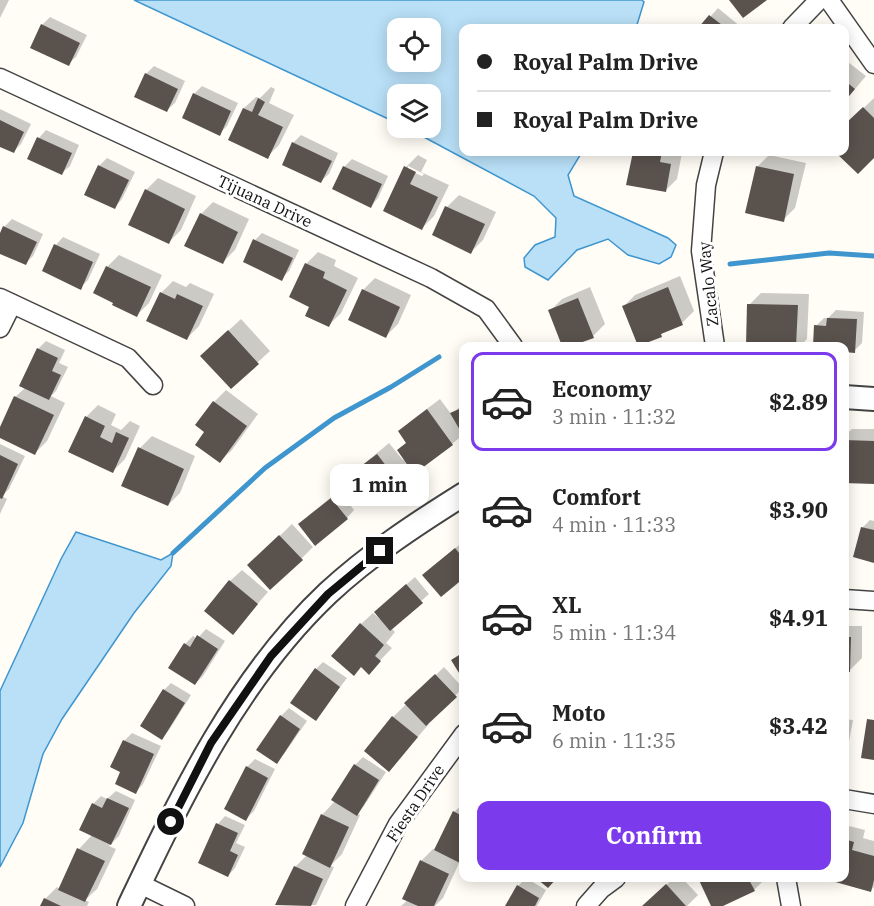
<!DOCTYPE html>
<meta charset="utf-8">
<style>
body{margin:0;font-family:"IBM Plex Serif",serif;background:#f6f6f6;color:#222;height:100vh;display:flex;flex-direction:column;font-size:22px;white-space:nowrap}
*{box-sizing:border-box;margin:0}
p{font-size:20px;color:#767676}
.icon{flex:none;width:33px;height:33px;fill:none;stroke:currentColor;stroke-width:2;stroke-linecap:round;stroke-linejoin:round}
.map{position:relative;flex:1;overflow:hidden}
.side{position:absolute;left:459px;top:342px;width:390px;height:540px;display:flex;flex-direction:column;background:#fff;border-radius:12px;box-shadow:0 3px 15px #0003}
.side>*{flex:none}
.banner{position:absolute;left:459px;top:24px;width:390px;height:132px;border-radius:12px;box-shadow:0 3px 15px #0003;display:grid;align-content:center;height:132px;padding:0 18px;background:#fff}
.buttons{position:absolute;left:387px;top:18px;display:grid;gap:12px}
.buttons a{display:grid;place-items:center;width:54px;height:54px;border-radius:12px;background:#fff;box-shadow:0 3px 15px #0003;font-size:30px}
.end{position:absolute;width:27px;height:27px;margin:-14px;border:8px solid #111;background:#fff;box-shadow:0 0 0 3px #fff}
.from{border-radius:50%}
.bubble{position:absolute;height:42px;border-radius:12px;background:#fff;box-shadow:0 3px 15px #0003;font-size:20px;font-weight:700;line-height:42px;text-align:center}
.banner b{display:flex;align-items:center;gap:21px;height:57px;font-size:22px}
.banner b+b{border-top:2px solid #e0e0e0}
.banner i{width:15px;height:15px;background:#222}
ul{padding:10px 0 0;list-style:none}
li{display:flex;align-items:center;gap:18px;height:99px;margin:0 12px 9px;padding:0 6px;border:3px solid transparent;border-radius:12px}
li div{flex:1}
li b{display:block;font-size:22px}
li em{font-style:normal;font-weight:700}
li.on{border-color:#7c3aed}
li>.icon{width:54px;height:54px;stroke-width:1.5}
.button{display:flex;gap:12px;margin-top:auto;padding:12px 18px}
.button a{flex:1;height:69px;border-radius:12px;background:#7c3aed;color:#fff;font-size:24px;font-weight:700;line-height:69px;text-align:center}
.map>svg:first-child{display:block}
</style>
<div class="map">
<svg width="874" height="906" viewBox="0 0 874 906">
<rect width="100%" height="100%" fill="#fffdf5"/>
<g fill="#b9e0f7" stroke="#3f96cf" stroke-width="1.5" fill-rule="evenodd">
<path d="M134 0H642L644 2 636 28H464V152H582L568 175 574 196 668 238 676 245 671 257 659 264 628 255 608 239 577 250 548 280 525 267 524 258 535 245 555 237 556 218 534 196 407 128H430V94H398L397 123ZM398 28H430V62H398Z"/>
<path d="M76 532 161 560 173 553 171 566 134 613 62 719 43 754 23 823 0 867V691L61 559Z"/>
</g>
<g fill="#0003" fill-rule="evenodd">
<path d="M0 0H9L0 18Z"/>
<path d="M718 8 741 27 740 28H700Z"/>
<path d="M50 17 87 35 76 57 68 64 42 25Z"/>
<path d="M844 59 866 76 844 102Z"/>
<path d="M154 66 185 81 175 103 167 110 146 74Z"/>
<path d="M202 86 238 103 227 126 219 134 194 94Z"/>
<path d="M271 87 275 89 269 103 294 115 279 145 267 157 230 140 244 108 256 97 260 98Z"/>
<path d="M874 98V156L858 172 837 152H844V127Z"/>
<path d="M0 109 31 124 21 144 13 152 0 145Z"/>
<path d="M46 130 79 145 70 166 62 173 39 138Z"/>
<path d="M301 135 338 153 329 174 321 181 293 143Z"/>
<path d="M634 152 682 153 677 179 665 191 628 184Z"/>
<path d="M418 155 427 160 421 172 449 185 434 216 422 228 385 210 406 167ZM408 166 424 174 422 176 408 170Z"/>
<path d="M769 155 806 163 795 208 783 220 757 167Z"/>
<path d="M107 158 135 172 122 199 115 207 99 166Z"/>
<path d="M352 159 388 176 378 198 371 206 344 167Z"/>
<path d="M158 178 196 196 181 230 169 242 146 190Z"/>
<path d="M459 195 496 212 483 240 471 252 434 235 447 207Z"/>
<path d="M213 202 249 219 235 250 223 262 201 214Z"/>
<path d="M12 219 43 234 33 256 25 264 0 252V236L4 227Z"/>
<path d="M262 233 299 250 289 271 281 279 255 240Z"/>
<path d="M63 237 100 254 88 280 80 288 56 245Z"/>
<path d="M318 252 336 260 334 266 358 278 341 313 329 325 311 306 291 296 306 264Z"/>
<path d="M119 255 162 275 149 303 137 315 107 267Z"/>
<path d="M680 276 694 311 682 323 639 345 623 307 635 295Z"/>
<path d="M375 278 411 295 398 324 386 336 363 290Z"/>
<path d="M173 281 186 287 190 283 214 294 199 326 187 338 161 293Z"/>
<path d="M590 287 605 324 593 336 563 346 550 311 562 299Z"/>
<path d="M761 293 809 294 807 339 800 346H748L749 305Z"/>
<path d="M836 310 864 312 862 343 854 351 844 346H815L816 326 824 318H828Z"/>
<path d="M241 319 270 351 231 387 214 344Z"/>
<path d="M46 341 65 350 59 363 68 367 56 391 51 396 65 403 47 441 35 453 0 437V430L15 397 25 388 38 349Z"/>
<path d="M226 390 258 414 232 450 220 461 206 432 197 425 214 402Z"/>
<path d="M440 399 451 414 464 404V434L452 444 410 466 396 479 366 504 346 479 389 443 403 460 405 459 407 442 400 431 412 420Z"/>
<path d="M98 405 116 414 111 425 121 430 130 421 140 426 125 459 113 471 86 417Z"/>
<path d="M852 429H874V482L844 481V436Z"/>
<path d="M152 436 195 456 180 493 168 505 123 486 140 448Z"/>
<path d="M0 444 25 456 9 489 2 496 7 499 0 514Z"/>
<path d="M339 491 354 510 347 518 308 516Z"/>
<path d="M870 520 874 521V561L862 528Z"/>
<path d="M292 524 313 547 301 559 261 554Z"/>
<path d="M463 542 464 576 432 567Z"/>
<path d="M242 570 268 592 232 633 230 581Z"/>
<path d="M415 577 429 594 391 628 395 632 386 643 392 648 369 672 361 624 373 613 380 619 384 604Z"/>
<path d="M844 626H862V658L850 670H844Z"/>
<path d="M206 629 225 641 203 676 195 684 185 644 193 636 197 639Z"/>
<path d="M323 662 347 678 316 719V669Z"/>
<path d="M444 667 463 688 427 723 429 724 389 770 366 751 393 717Z"/>
<path d="M171 683 191 695 169 730 162 738 164 690Z"/>
<path d="M289 708 307 721 284 754 276 762 281 716Z"/>
<path d="M844 719 853 720 847 752 844 754Z"/>
<path d="M132 733 161 746 143 784 136 792 122 772 124 741Z"/>
<path d="M363 757 386 772 364 806 357 814 360 815 342 854 330 866 334 867 316 905H277L295 867 307 855 322 815 335 801 355 765Z"/>
<path d="M255 759 275 769 254 811 246 819 247 767Z"/>
<path d="M116 791 135 800 119 836 109 846 116 849 97 889 85 900 89 902 87 906H42L45 899 57 887 60 889 79 849 92 835 93 804 101 796 107 799Z"/>
<path d="M464 803V863L460 861 443 898 435 906H401L408 900 421 861 433 849 436 850 454 812Z"/>
<path d="M225 816 245 825 236 843 245 847 235 868 228 876 218 824Z"/>
<path d="M849 826 865 830 863 838 874 841V887L870 891 825 878H844V830Z"/>
<path d="M526 878 546 890 537 906H506L518 886Z"/>
<path d="M674 878H682L698 895 687 906H643Z"/>
<path d="M699 878H766L754 890 720 906H712Z"/>
</g>
<g fill="none" stroke-linecap="round" stroke-linejoin="round">
<g stroke="#3f96cf" stroke-width="5">
<path d="M730 264 829 253 874 256"/>
<path d="M173 553 265 468 334 418 391 387 439 357"/>
</g>
</g>
<g fill="#5a524d">
<path d="M729 0H767L743 18Z"/>
<path d="M709 15 726 28H698Z"/>
<path d="M41 24 80 43 69 66 30 48Z"/>
<path d="M145 73 178 89 167 112 134 97Z"/>
<path d="M844 80 855 89 844 102Z"/>
<path d="M193 93 231 111 220 136 182 118Z"/>
<path d="M258 98 265 102 258 115 283 127 268 159 228 140 243 108 252 112Z"/>
<path d="M863 107 874 118V158L858 174 835 152H844V125Z"/>
<path d="M0 120 24 132 14 153 0 147Z"/>
<path d="M37 137 72 153 62 175 27 159Z"/>
<path d="M292 142 332 161 321 183 282 165Z"/>
<path d="M633 152H662L660 162 671 164 666 192 626 185Z"/>
<path d="M98 165 129 180 115 209 84 195Z"/>
<path d="M343 166 382 184 371 208 332 189Z"/>
<path d="M404 166 416 172 410 184 438 197 422 230 383 211Z"/>
<path d="M756 166 794 174 784 222 745 213Z"/>
<path d="M145 189 185 209 169 244 128 225Z"/>
<path d="M445 206 485 224 471 254 432 235Z"/>
<path d="M200 213 238 232 223 264 184 246Z"/>
<path d="M3 226 37 242 26 265 0 254V233Z"/>
<path d="M253 239 293 258 282 281 243 262Z"/>
<path d="M54 244 93 262 81 290 42 271Z"/>
<path d="M305 263 325 272 323 278 347 290 329 327 305 316 309 307 289 297Z"/>
<path d="M106 266 151 287 137 317 112 305 113 303 93 293Z"/>
<path d="M668 287 683 325 661 334 662 337 638 346 622 306Z"/>
<path d="M362 289 400 307 386 338 348 320Z"/>
<path d="M160 292 175 299 177 294 203 306 187 340 146 321Z"/>
<path d="M578 298 594 338 571 346H562L548 310Z"/>
<path d="M747 304 798 305 796 346H746Z"/>
<path d="M827 318 857 319 855 353 844 352V346H813L814 325 826 326Z"/>
<path d="M228 330 259 364 231 389 200 356Z"/>
<path d="M37 348 58 358 52 371 61 375 49 400 19 386Z"/>
<path d="M14 396 54 415 35 455 0 438V427Z"/>
<path d="M213 401 247 426 220 463 195 445 204 432 195 425Z"/>
<path d="M464 407V437L450 413Z"/>
<path d="M427 409 453 445 414 474 397 450 406 443 398 431Z"/>
<path d="M85 416 105 426 100 437 112 443 116 432 129 438 113 473 68 452Z"/>
<path d="M844 440 874 441V484L844 483Z"/>
<path d="M138 447 184 469 168 506 121 486Z"/>
<path d="M377 454 397 480 365 506 344 479Z"/>
<path d="M0 455 18 464 2 499 0 498Z"/>
<path d="M331 498 348 519 315 546 298 524Z"/>
<path d="M861 527 874 530V563L853 557Z"/>
<path d="M279 535 303 560 270 590 247 565Z"/>
<path d="M455 548 464 559V578L441 597 422 575Z"/>
<path d="M229 580 258 604 233 635 204 611Z"/>
<path d="M406 584 423 603 390 631 374 612Z"/>
<path d="M360 623 384 645 375 656 381 661 369 675 361 667 354 676 331 656Z"/>
<path d="M197 635 218 649 195 685 168 668 184 643 190 647Z"/>
<path d="M844 637H851L850 672H844Z"/>
<path d="M464 652V681L451 660Z"/>
<path d="M315 668 340 687 316 721 290 703Z"/>
<path d="M435 674 457 697 426 726 404 703Z"/>
<path d="M163 689 185 703 162 740 140 726Z"/>
<path d="M280 715 300 729 277 764 256 750Z"/>
<path d="M392 716 418 737 389 772 364 751Z"/>
<path d="M867 719 874 720V760L861 758Z"/>
<path d="M123 740 154 754 136 794 115 784 120 772 110 767Z"/>
<path d="M354 764 379 780 357 816 331 800Z"/>
<path d="M246 766 268 778 246 821 224 809Z"/>
<path d="M107 798 129 808 111 845 79 830 92 803 102 808Z"/>
<path d="M453 811 464 817V865L434 850Z"/>
<path d="M321 814 349 827 330 868 302 854Z"/>
<path d="M216 823 238 833 230 851 238 855 228 877 198 863Z"/>
<path d="M844 839 854 842 852 850 874 856V880L871 892 821 878H844Z"/>
<path d="M77 848 105 861 85 902 58 890Z"/>
<path d="M420 860 449 874 434 906H418L402 899Z"/>
<path d="M294 866 323 879 311 906 275 905Z"/>
<path d="M536 878H557L548 888Z"/>
<path d="M698 878H748L755 891 723 906H711Z"/>
<path d="M666 884 686 906H642Z"/>
<path d="M517 885 539 898 535 906H505Z"/>
<path d="M44 898 61 906H40Z"/>
</g>
<g fill="none" stroke-linecap="round" stroke-linejoin="round">
<g stroke="#444" stroke-width="21">
<g id="minor">
<path d="M829 0 874 64"/>
<path d="M792 28 819 0"/>
<path d="M0 78 431 278 486 309 513 346"/>
<path d="M714 152 706 185 701 251 715 346"/>
<path d="M0 298 128 358 153 385"/>
<path d="M0 328 12 304"/>
<path d="M844 599 874 601"/>
<path d="M844 799 874 804"/>
<path d="M786 878 791 906"/>
<path d="M140 884 185 906"/>
<path d="M355 906 398 824 464 734"/>
<path d="M586 906 601 889 616 878"/>
</g>
</g>
<g stroke="#444" stroke-width="26">
<g id="tertiary">
<path d="M844 397 874 399"/>
<path d="M129 906C182 795 237 679 328 593 369 555 416 524 464 494"/>
</g>
</g>
<use href="#minor" stroke="#fff" stroke-width="18"/>
<use href="#tertiary" stroke="#fff" stroke-width="22"/>
</g>
<g fill="none" stroke-linecap="round" stroke-linejoin="round">
<path stroke="#111" stroke-width="8" d="M171 822 211 743 271 656 328 594 380 551"/>
</g>
<g text-anchor="middle" dominant-baseline="central" stroke-width="6" stroke-linejoin="round" paint-order="stroke">
<g font-size="16" fill="#111" stroke="#fff">
<text transform="translate(265 201) rotate(25)">Tijuana Drive</text>
<text transform="translate(708 284) rotate(-96)">Zacalo Way</text>
<text transform="translate(415 803) rotate(-56)">Fiesta Drive</text>
</g>
</g>
</svg>
<div class="buttons">
<a><svg class="icon" aria-label="locate" viewBox="0 0 24 24"><circle cx="12" cy="12" r="6"/><path d="M12 2v4M12 18v4M2 12h4M18 12h4"/></svg></a>
<a><svg class="icon" aria-label="layers" viewBox="0 0 24 24"><path d="M12 4l9 5-9 5-9-5zM3 14l9 5 9-5"/></svg></a>
</div>
<i class="end from" style="left:171px;top:822px"></i>
<i class="end" style="left:380px;top:551px"></i>
<div class="bubble" style="left:330px;top:464px;width:99px">1 min</div>
<div class="banner">
<b><i class="from"></i>Royal Palm Drive</b>
<b><i></i>Royal Palm Drive</b>
</div>
<section class="side">
<ul>
<li class="on"><svg class="icon" aria-label="car" viewBox="0 0 24 24"><path d="M5 17H2v-5l4-1 3-4h7l3 4 3 1v5h-3M9 17h6M6 11h13"/><circle cx="7" cy="17" r="2"/><circle cx="17" cy="17" r="2"/></svg><div><b>Economy</b><p>3 min · 11:32</p></div><em>$2.89</em></li>
<li><svg class="icon" aria-label="car" viewBox="0 0 24 24"><path d="M5 17H2v-5l4-1 3-4h7l3 4 3 1v5h-3M9 17h6M6 11h13"/><circle cx="7" cy="17" r="2"/><circle cx="17" cy="17" r="2"/></svg><div><b>Comfort</b><p>4 min · 11:33</p></div><em>$3.90</em></li>
<li><svg class="icon" aria-label="car" viewBox="0 0 24 24"><path d="M5 17H2v-5l4-1 3-4h7l3 4 3 1v5h-3M9 17h6M6 11h13"/><circle cx="7" cy="17" r="2"/><circle cx="17" cy="17" r="2"/></svg><div><b>XL</b><p>5 min · 11:34</p></div><em>$4.91</em></li>
<li><svg class="icon" aria-label="car" viewBox="0 0 24 24"><path d="M5 17H2v-5l4-1 3-4h7l3 4 3 1v5h-3M9 17h6M6 11h13"/><circle cx="7" cy="17" r="2"/><circle cx="17" cy="17" r="2"/></svg><div><b>Moto</b><p>6 min · 11:35</p></div><em>$3.42</em></li>
</ul>
<div class="button"><a>Confirm</a></div>
</section>
</div>
